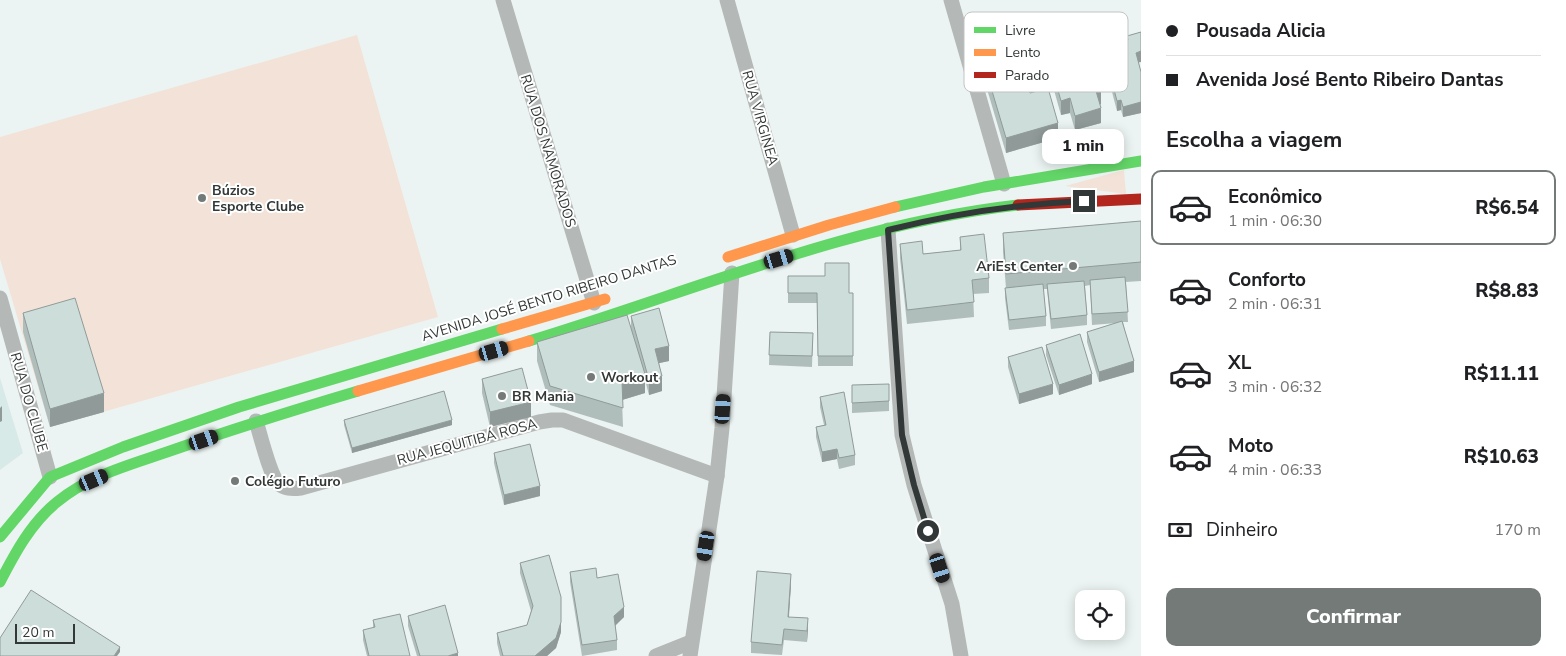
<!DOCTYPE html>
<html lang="pt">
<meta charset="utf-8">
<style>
body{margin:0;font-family:"Nunito Sans",sans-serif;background:#f2f2f2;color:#202124;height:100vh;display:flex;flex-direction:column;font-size:19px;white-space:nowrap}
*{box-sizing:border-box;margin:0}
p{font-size:16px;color:#757577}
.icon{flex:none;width:28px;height:28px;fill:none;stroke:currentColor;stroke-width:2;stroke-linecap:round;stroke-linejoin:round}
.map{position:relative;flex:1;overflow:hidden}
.sheet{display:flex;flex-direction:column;background:#fff;width:425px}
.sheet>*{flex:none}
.banner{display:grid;align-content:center;height:110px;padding:0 25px;background:#fff}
.tools{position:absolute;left:1075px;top:590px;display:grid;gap:10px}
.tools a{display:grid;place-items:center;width:50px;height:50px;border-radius:10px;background:#fff;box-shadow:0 2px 12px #0003;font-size:25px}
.scale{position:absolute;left:15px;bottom:12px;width:60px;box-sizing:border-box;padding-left:5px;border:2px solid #323837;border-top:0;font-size:14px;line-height:18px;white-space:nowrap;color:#323837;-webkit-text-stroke:4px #fff;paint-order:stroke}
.end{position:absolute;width:22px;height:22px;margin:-11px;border:6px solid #323837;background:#fff;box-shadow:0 0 0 2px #fff}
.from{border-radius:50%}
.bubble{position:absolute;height:35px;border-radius:10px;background:#fff;box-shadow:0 2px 12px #0003;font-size:16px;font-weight:800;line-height:35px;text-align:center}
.car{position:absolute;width:15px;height:30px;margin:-15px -8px;border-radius:6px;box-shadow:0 0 4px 1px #0007;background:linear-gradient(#222 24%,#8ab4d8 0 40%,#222 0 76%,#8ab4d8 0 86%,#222 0)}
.banner b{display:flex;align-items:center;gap:18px;height:48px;font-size:19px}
.banner b+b{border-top:1px solid #e0e0e0}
.banner i{width:12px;height:12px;background:#202124}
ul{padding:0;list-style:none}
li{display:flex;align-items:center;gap:15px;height:75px;margin:0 10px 8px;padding:0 15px;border:2px solid transparent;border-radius:10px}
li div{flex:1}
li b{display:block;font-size:19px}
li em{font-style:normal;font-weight:800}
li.selected{border-color:#737a78}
li>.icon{width:45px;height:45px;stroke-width:1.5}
h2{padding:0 25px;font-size:22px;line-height:60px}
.pay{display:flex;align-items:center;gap:12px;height:55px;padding:0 25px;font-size:19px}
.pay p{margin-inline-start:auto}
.button{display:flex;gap:10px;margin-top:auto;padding:10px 25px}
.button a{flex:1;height:58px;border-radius:10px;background:#737a78;color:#fff;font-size:20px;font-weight:800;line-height:58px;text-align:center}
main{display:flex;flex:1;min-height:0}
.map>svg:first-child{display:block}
</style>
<main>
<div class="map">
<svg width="1141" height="656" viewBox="0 0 1141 656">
<rect width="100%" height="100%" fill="#ebf4f2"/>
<path fill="#d7eae7" d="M0 378 23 453 0 470Z"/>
<g fill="#f3e2d8">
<path d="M357 35 438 317 50 427 0 259V137Z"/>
<path d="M1124 170 1126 194 1065 186Z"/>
</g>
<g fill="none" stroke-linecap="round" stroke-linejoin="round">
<g stroke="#b4b8b6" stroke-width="15">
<path d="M503 0 594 303"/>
<path d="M727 0 793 235"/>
<path d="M951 0 1004 184"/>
<path d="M888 230 902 435 914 485 952 604 961 656"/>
<path d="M0 298 50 477"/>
<path d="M256 421C260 434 270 475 278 483 284 489 292 489 301 488L539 422 552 420H563L717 476"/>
<path d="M656 656 691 642"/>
<path d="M690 656 717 476 722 428 732 273"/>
</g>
<g stroke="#63d668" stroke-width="11">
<path d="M895 207 984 187 1141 161"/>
<path d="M529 341C691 292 849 224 1018 205"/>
<path d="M0 537 50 477 123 447 239 407 502 329"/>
<path d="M0 582C15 553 31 523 57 502 88 476 129 465 167 452 230 430 294 410 358 391"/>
</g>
<g stroke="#ff974d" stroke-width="11">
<path d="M728 257 829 225 895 207"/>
<path d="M502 329 605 299"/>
<path d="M358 391 529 341"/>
</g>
<path stroke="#b3261e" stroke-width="11" d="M1018 205 1141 199"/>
</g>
<g fill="#b0bebb">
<path d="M1141 32V62H1138L1141 72V113L1123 117 1121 110 1117 111 1106 69V59L1109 58 1108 45 1127 40V36Z"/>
<path d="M1080 52 1101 104 1100 105 1101 123 1075 130 1070 113 1061 115 1050 76V62L1055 60V53Z"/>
<path d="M984 64 1030 93 1058 138 1006 153 984 79Z"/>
<path d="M1141 221V281L1126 282 1128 322H1123L1134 372 1099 382 1087 342V332L1117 323 1092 325 1090 285 1085 286 1087 315V325L1051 329 1047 289H1043L1046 316V326L1009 330 1005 298V288H1006L1003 252V233Z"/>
<path d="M960 237 989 278V293L973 294 974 317 907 324 900 258V244L923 254 960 250Z"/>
<path d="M788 276H825L849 293H853V366H818L817 303H788Z"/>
<path d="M23 313 104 412 50 427 23 332Z"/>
<path d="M631 316 669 361 659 363 662 391 649 395 645 380V393L622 400 623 427 550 405 537 361V342L631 330Z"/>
<path d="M770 332 813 333 812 367 769 365Z"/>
<path d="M1046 345 1092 384 1059 395 1046 355Z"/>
<path d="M1008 357 1053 394 1019 404 1008 367Z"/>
<path d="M482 379 531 417 490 427 482 393Z"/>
<path d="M852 385 889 401V411L852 413Z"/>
<path d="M820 397 855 455V465L839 469 837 459 822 462 816 437V427L824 425 820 407Z"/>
<path d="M344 420 452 425 352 453 344 425Z"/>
<path d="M494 453 540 496 504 505 494 463Z"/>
<path d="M520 563 561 632 556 648 547 656H500L497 643V633L527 625 531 611 520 573Z"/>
<path d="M570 572 597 578 624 617 615 625 617 640V650L582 656 570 582Z"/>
<path d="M791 584 789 617 808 628 807 642 784 640 782 655 751 653V642Z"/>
<path d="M408 616 458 656H417L408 626Z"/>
<path d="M373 620 410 656H367L363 640V630L373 628Z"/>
</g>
<g fill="#909b99">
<path d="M1141 51V62L1136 63V53Z"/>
<path d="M1101 90V104L1096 106V91Z"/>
<path d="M1070 98V113L1061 115V101Z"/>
<path d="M1121 100V110L1117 111V101Z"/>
<path d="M1141 102V113L1123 117V107Z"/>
<path d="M1101 108V123L1075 130V116Z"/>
<path d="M1058 123V138L1006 153V138Z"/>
<path d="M669 346V361L655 364V349Z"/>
<path d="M1134 361V372L1099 382V372Z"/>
<path d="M645 374V393L622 400V381Z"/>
<path d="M1092 374V384L1059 395V385Z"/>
<path d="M662 376V391L649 395V380Z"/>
<path d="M1053 384V394L1019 404V394Z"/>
<path d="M104 393V412L50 427V409Z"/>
<path d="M531 402V417L490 427V412Z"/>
<path d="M2 406V421L0 422V408Z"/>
<path d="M452 420V425L352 453V448Z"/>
<path d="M837 449V459L822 462V452Z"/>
<path d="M540 486V496L504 505V495Z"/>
<path d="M791 574V584L788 627V617Z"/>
<path d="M624 607V617L614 627V616Z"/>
<path d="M808 618V628L807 642V631Z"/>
<path d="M561 622V632L556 648 547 656H535Z"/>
<path d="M120 647V652L117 656H114Z"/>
<path d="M458 653V656H448Z"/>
</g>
<g fill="#cdddda" stroke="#909b99">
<path d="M1141 32V51L1136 53 1141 72V102L1123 107 1121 100 1117 101 1106 59 1111 58 1108 45 1128 40 1127 36Z"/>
<path d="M1078 46 1080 52 1090 50 1101 90 1096 91 1101 108 1075 116 1070 98 1061 101 1050 62 1056 60 1055 53Z"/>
<path d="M1018 55 1030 93 1048 88 1058 123 1006 138 984 64Z"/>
<path d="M1141 221V262L1006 274 1003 233Z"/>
<path d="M984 234 989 278 972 280 974 302 907 310 900 244 922 241 923 254 961 250 960 237Z"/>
<path d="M825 263H849V293H853V356H818L817 293H788V276H825Z"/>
<path d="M1125 277 1128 312 1092 314 1090 280Z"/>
<path d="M1084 281 1087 315 1051 319 1047 284Z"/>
<path d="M1043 284 1046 316 1009 320 1005 288Z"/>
<path d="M75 298 104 393 50 409 23 313Z"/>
<path d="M659 308 669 346 655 349 662 376 649 380 631 316Z"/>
<path d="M627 315 645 374 622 381 623 408 550 386 537 342Z"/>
<path d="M1122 321 1134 361 1099 372 1087 332Z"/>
<path d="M770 332 813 333 812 356 769 355Z"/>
<path d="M1080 334 1092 374 1059 385 1046 345Z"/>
<path d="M1042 347 1053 384 1019 394 1008 357Z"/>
<path d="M522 368 531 402 490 412 482 379Z"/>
<path d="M889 384V401L852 403V385Z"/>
<path d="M444 391 452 420 352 448 344 420Z"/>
<path d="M844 392 855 455 839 458 837 449 822 452 816 427 826 425 820 397Z"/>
<path d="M530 444 540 486 504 495 494 453Z"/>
<path d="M549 555 561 597V622L556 638 535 656H503L497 633 527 625 533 606 520 563Z"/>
<path d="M596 568 597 578 618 574 624 607 614 616 617 640 582 645 570 572Z"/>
<path d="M757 571 791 574 788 617 808 618 807 631 784 629 782 645 751 642Z"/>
<path d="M31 590 120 647 114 656H0V638Z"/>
<path d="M445 605 458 653 448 656H420L408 616Z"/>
<path d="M400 614 410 656H369L363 630 375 627 373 620Z"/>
</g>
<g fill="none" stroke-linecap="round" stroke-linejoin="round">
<path stroke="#323837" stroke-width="6" d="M928 531 914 485 902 435 888 230C952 214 1018 204 1084 201"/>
</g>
<g fill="#737a78" stroke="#fff" stroke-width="2">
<circle cx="202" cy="198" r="5"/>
<circle cx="1073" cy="266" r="5"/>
<circle cx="591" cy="377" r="5"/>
<circle cx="502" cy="396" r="5"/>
<circle cx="235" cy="481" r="5"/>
</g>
<g text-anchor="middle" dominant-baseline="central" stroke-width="4" stroke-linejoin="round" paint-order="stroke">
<g font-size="14" fill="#323837" stroke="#fff">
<text transform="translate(760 118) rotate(74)">RUA VIRGINEA</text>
<text transform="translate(548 151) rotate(73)">RUA DOS NAMORADOS</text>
<text transform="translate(549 298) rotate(-17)">AVENIDA JOSÉ BENTO RIBEIRO DANTAS</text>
<text transform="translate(29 402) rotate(74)">RUA DO CLUBE</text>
<text transform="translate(467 442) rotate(-15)">RUA JEQUITIBÁ ROSA</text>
</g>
<g font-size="14" font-weight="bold" fill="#323837" stroke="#fff" text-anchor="start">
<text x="212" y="190">Búzios<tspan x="212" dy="16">Esporte Clube</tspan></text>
<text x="1063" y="266" text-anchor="end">AriEst Center</text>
<text x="601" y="377">Workout</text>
<text x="512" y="396">BR Mania</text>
<text x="245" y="481">Colégio Futuro</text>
</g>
</g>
<rect x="964" y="12" width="164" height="80" rx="8" fill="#fff" stroke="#c2c3c3" stroke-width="1"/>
<rect x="974" y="27" width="22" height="6" fill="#63d668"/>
<rect x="974" y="49" width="22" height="7" fill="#ff974d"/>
<rect x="974" y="72" width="22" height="6" fill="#b3261e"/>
<g font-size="14" fill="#323837">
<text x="1005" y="35">Livre</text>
<text x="1005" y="57">Lento</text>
<text x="1005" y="80">Parado</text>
</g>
</svg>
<div class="tools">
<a><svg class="icon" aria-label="locate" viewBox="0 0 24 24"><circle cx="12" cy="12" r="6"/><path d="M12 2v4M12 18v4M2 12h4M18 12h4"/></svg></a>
</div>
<div class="scale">20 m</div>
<i class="end from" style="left:928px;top:531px"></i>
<i class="end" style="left:1084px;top:201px"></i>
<div class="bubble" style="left:1042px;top:129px;width:82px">1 min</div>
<i class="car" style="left:779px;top:259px;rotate:73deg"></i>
<i class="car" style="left:494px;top:351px;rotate:74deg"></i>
<i class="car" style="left:723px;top:409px;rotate:4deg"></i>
<i class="car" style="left:204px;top:440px;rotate:71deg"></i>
<i class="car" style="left:94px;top:480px;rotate:67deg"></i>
<i class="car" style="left:706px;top:546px;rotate:189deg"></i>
<i class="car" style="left:940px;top:568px;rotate:162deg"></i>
</div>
<section class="sheet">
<div class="banner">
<b><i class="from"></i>Pousada Alicia</b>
<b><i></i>Avenida José Bento Ribeiro Dantas</b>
</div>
<h2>Escolha a viagem</h2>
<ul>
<li class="selected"><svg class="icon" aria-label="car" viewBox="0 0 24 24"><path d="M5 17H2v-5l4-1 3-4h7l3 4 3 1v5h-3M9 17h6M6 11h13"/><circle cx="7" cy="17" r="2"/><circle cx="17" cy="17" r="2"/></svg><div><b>Econômico</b><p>1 min · 06:30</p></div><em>R$6.54</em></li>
<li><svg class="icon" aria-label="car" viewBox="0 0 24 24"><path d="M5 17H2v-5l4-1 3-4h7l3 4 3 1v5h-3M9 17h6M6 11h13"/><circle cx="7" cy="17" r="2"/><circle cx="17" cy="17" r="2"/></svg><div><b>Conforto</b><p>2 min · 06:31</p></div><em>R$8.83</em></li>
<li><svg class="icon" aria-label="car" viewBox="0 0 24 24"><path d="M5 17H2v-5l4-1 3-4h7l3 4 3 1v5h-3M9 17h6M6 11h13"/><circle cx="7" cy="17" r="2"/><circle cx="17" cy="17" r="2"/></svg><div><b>XL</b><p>3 min · 06:32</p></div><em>R$11.11</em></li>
<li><svg class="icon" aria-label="car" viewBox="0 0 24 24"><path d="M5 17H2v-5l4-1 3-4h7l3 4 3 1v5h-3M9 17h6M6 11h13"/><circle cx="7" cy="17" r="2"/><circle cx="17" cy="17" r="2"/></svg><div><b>Moto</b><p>4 min · 06:33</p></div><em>R$10.63</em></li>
</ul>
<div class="pay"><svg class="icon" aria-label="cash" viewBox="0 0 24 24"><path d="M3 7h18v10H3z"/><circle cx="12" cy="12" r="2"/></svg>Dinheiro<p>170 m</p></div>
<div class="button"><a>Confirmar</a></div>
</section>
</main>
